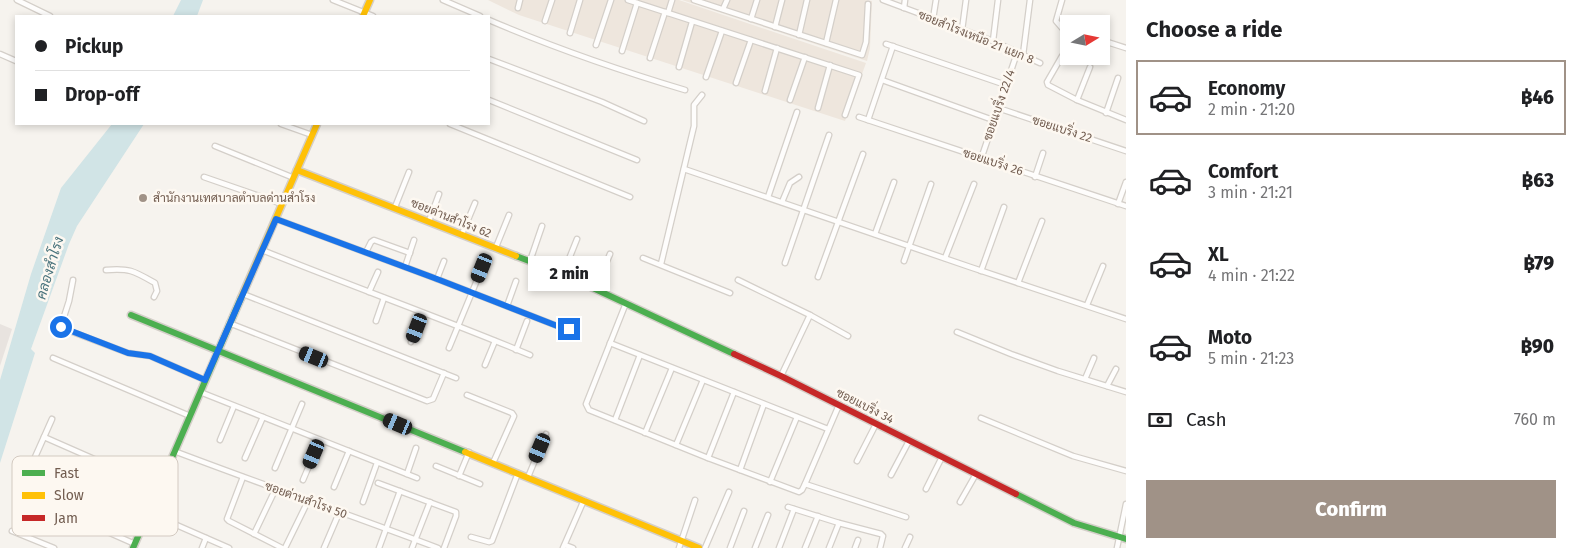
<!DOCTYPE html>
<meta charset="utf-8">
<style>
body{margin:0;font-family:"Fira Sans",Sarabun,sans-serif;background:#f2f2f2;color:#202124;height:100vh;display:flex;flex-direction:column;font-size:19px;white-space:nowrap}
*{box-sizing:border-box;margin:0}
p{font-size:16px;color:#757577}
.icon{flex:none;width:28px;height:28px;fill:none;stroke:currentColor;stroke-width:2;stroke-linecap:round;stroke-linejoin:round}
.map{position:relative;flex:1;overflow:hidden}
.panel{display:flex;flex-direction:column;background:#fff;width:450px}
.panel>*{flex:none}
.banner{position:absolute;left:15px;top:15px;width:475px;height:110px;border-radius:0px;box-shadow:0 2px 8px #0003;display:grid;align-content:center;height:110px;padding:0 20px;background:#fff}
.needle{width:32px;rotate:80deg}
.controls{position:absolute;left:1060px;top:15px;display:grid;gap:10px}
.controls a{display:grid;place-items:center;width:50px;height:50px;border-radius:0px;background:#fff;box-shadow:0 2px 8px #0003;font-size:25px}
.end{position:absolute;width:22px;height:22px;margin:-11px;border:6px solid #1a73e8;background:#fff;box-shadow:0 0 0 2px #fff}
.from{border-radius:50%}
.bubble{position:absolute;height:35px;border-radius:0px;background:#fff;box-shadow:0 2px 8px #0003;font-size:16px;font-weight:800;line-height:35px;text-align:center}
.car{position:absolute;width:15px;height:30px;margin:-15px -8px;border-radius:6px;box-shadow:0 0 4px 1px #0007;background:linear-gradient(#222 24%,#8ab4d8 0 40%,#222 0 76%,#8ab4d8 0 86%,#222 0)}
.banner b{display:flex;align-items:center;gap:18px;height:48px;font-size:19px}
.banner b+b{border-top:1px solid #e0e0e0}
.banner i{width:12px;height:12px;background:#202124}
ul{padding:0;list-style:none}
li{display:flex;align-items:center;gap:15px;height:75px;margin:0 10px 8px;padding:0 10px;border:2px solid transparent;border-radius:0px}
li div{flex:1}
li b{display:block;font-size:19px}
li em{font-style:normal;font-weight:800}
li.on{border-color:#a09287}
li>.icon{width:45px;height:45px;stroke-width:1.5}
h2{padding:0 20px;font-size:22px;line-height:60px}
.pay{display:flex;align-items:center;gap:12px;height:55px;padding:0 20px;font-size:19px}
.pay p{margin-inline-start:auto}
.cta{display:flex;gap:10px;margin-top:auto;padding:10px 20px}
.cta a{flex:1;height:58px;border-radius:0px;background:#a09287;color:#fff;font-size:20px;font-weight:800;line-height:58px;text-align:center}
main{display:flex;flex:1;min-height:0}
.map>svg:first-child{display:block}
</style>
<main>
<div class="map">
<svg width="1126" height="548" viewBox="0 0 1126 548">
<rect width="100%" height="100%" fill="#f6f3ee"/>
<g fill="#eee6dd">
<path d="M488 0H679L866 63 845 121 519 15Z"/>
<path d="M682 0H865L872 1 870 48 867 61Z"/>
</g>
<path fill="#e8e3df" d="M0 324 12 329 0 366Z"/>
<g fill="#d1e4e6">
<path d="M181 0H203L197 16H173Z"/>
<path d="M112 124H144L77 226 69 244 31 349 35 353 0 463V380L31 274 61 188Z"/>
</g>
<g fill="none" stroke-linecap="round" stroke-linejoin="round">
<g stroke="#d4cfc9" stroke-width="7">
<g id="street">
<path d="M17 0 50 16"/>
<path d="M333 0 373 16"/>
<path d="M443 0 480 16"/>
<path d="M628 0 859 75 845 115"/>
<path d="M694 0 862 55 866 42 868 4"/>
<path d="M883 0 993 41 1040 63"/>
<path d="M1062 0 1056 21 1062 28 1069 30"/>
<path d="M518 8 520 0"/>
<path d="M904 8 905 0"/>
<path d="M723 9 727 0"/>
<path d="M668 13 672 0"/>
<path d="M751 19 757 0"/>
<path d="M933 19 936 0"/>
<path d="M489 20C552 47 618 70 685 90"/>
<path d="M545 21 552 0"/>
<path d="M775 27 782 0"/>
<path d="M962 30 966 0"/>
<path d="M570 33 580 0"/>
<path d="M799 35 807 0"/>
<path d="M1101 40 1126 48"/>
<path d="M993 41 998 0"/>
<path d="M826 43 836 0"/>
<path d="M886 44 1006 85"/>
<path d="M596 45 611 0"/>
<path d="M622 51 637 3"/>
<path d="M0 54 16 61"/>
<path d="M1023 55 1030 0"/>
<path d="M1062 56 1047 82 1048 85 1077 100 1126 120"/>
<path d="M650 58 665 12"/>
<path d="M489 59 602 102 644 121"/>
<path d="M679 67 692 22"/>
<path d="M706 77 722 31"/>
<path d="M882 80 993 120"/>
<path d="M736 83 751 40"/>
<path d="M765 91 777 48"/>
<path d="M489 100 637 160"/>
<path d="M790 100 805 57"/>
<path d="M1077 100 1090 67"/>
<path d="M818 108 830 65"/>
<path d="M998 108 1126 151"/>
<path d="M1106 113 1118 78"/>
<path d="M859 117 1126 206"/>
<path d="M868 120 893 46"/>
<path d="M281 124 312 135"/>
<path d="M450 124 630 197"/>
<path d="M215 146 294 178"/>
<path d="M981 159 1017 53"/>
<path d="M684 169 970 267 1126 319"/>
<path d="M204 177 282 204"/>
<path d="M1035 177 1043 153"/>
<path d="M768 197 797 112"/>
<path d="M782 202 790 183 799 177"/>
<path d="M1118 204 1126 182"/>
<path d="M395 207 409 172"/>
<path d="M276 219 437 279 565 329 572 327 578 321"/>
<path d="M429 221 439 194"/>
<path d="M462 234 475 203"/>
<path d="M875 234 894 182"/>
<path d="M496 247 509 215"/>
<path d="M262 250C351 286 441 318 530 355"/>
<path d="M366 252 371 242 374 240 410 253"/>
<path d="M643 258 730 293"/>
<path d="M945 258 974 184"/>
<path d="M530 261 542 226"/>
<path d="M904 261 931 184"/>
<path d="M785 263 829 135"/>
<path d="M661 264 694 126V105L702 95"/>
<path d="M405 267 414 240"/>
<path d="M106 270C130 268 134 271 155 283L157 291 154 297"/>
<path d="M981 271 1004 207"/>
<path d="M563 274 577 239"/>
<path d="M818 277 863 154"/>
<path d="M437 279 444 261"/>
<path d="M73 280 69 301 61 326 62 328 128 353 150 356 205 380"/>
<path d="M738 280 810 315 781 376"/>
<path d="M1018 283 1042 221"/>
<path d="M595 289 610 254"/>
<path d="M369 292 378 272"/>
<path d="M243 294 456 378"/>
<path d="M626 303 586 404 589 410 708 458 799 492 802 490 805 484 839 405"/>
<path d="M1087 305 1103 266"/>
<path d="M507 306 516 281"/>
<path d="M810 315 848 336"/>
<path d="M376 321 384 298"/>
<path d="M229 323 427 401 433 399 444 373"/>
<path d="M957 332 1011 354 1058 371 1126 392"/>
<path d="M411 342 423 313"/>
<path d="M610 343 828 429"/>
<path d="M449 348 482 268"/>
<path d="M516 350 527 321"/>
<path d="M53 358 190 416"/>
<path d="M485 365 495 341"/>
<path d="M1085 379 1094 358"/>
<path d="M1107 386 1116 369"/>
<path d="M200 392 417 478"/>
<path d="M467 395 512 413 514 416 493 463"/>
<path d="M981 418 1073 456 1126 471"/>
<path d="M52 419 44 437 160 488"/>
<path d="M615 420 640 355"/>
<path d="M645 433 672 368"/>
<path d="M44 437 23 484 24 487 32 493 35 500 135 544"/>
<path d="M220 440 234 406"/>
<path d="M676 445 703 380"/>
<path d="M174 451C261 484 350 515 438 548"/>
<path d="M245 458 263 417"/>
<path d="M708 458 734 392"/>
<path d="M857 461 876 424"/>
<path d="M31 466 148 516"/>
<path d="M436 466 480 484"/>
<path d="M275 468 302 404"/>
<path d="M740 470 764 404"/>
<path d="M407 474 416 448"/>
<path d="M891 475 909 441"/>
<path d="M459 476 469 452"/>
<path d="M243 477 227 519 229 521 282 548"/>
<path d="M528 477 546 434"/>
<path d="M303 480 320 440"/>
<path d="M770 482 797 417"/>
<path d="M378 483 456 512V516L444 548"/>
<path d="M805 484 906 517"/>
<path d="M334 487 349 451"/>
<path d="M926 489 942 457"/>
<path d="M363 502 377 463"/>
<path d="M960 502 976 474"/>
<path d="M788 507 839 523 881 534 883 536 880 548"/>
<path d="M149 513 229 548"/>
<path d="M12 531 54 548"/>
<path d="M254 534 276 488"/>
<path d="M471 537 489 542 492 541 518 473"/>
<path d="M565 545 573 548"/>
<path d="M202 548 206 538"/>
<path d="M285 548 308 501"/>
<path d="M324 548 339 513"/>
<path d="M379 548 400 491"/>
<path d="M412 548 430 502"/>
<path d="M563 548 584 500"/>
<path d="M679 548 695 500"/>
<path d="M705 548 729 492"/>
<path d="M730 548 744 511"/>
<path d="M755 548 768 515"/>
<path d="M779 548 794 509"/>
<path d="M805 548 818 516"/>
<path d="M829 548 839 523"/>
<path d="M855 548 858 540"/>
<path d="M905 548 910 537"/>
<path d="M1117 548 1126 504"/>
</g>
</g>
<g stroke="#d4cfc9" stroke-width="9">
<g id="fast">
<path d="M516 256 563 274 734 354"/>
<path d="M131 315 465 452"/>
<path d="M1016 494 1074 523 1126 539"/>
<path d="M133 548 241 298"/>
</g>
</g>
<g stroke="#d4cfc9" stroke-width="9">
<g id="slow">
<path d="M363 16 370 0"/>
<path d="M297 170 516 256"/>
<path d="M241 298 317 124"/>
<path d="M465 452 699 548"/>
</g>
</g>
<g stroke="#d4cfc9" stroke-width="9">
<path id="jam" d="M734 354 781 376 1016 494"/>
</g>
<use href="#street" stroke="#fefdfc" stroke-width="4.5"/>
<use href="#fast" stroke="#4caf50" stroke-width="6"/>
<use href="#slow" stroke="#ffc107" stroke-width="6"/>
<use href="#jam" stroke="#c62828" stroke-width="6"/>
</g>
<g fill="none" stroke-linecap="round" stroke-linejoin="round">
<path stroke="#1a73e8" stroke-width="6" d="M61 327 128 353 150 356 205 380 276 219 437 279 565 329H569"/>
</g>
<circle fill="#a09287" stroke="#fdf8f1" stroke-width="2" cx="143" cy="198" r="5"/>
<g text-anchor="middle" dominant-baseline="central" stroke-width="5" stroke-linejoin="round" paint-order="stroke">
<g font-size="12" fill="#725d50" stroke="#fdf8f1">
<text transform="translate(976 37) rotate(22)">ซอยสำโรงเหนือ 21 แยก 8</text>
<text transform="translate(999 105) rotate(-71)">ซอยแบริ่ง 22/4</text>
<text transform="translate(1062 129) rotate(18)">ซอยแบริ่ง 22</text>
<text transform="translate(993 162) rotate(18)">ซอยแบริ่ง 26</text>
<text transform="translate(451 218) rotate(22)">ซอยด่านสำโรง 62</text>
<text transform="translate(865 406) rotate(27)">ซอยแบริ่ง 34</text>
<text transform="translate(306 500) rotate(20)">ซอยด่านสำโรง 50</text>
</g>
<g font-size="12" fill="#725d50" stroke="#fdf8f1" text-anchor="start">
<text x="153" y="198">สำนักงานเทศบาลตำบลด่านสำโรง</text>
</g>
<g font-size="14" font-style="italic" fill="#49737c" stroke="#fdf8f1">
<text transform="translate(50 268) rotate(-73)">คลองสำโรง</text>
</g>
</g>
<rect x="12" y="456" width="166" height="80" rx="8" fill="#fdf8f1" stroke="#d3cac1" stroke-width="1"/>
<rect x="22" y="470" width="23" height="6" fill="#4caf50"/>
<rect x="22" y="492" width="23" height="7" fill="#ffc107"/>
<rect x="22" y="515" width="23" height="6" fill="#c62828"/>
<g font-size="14" fill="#725d50">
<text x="54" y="478">Fast</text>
<text x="54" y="500">Slow</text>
<text x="54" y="523">Jam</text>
</g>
</svg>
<div class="controls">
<a><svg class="needle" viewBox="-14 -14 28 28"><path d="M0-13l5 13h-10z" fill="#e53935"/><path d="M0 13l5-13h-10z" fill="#757577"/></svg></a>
</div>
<i class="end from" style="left:61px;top:327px"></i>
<i class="end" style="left:569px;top:329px"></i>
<div class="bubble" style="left:528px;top:256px;width:82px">2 min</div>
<i class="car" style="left:482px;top:268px;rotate:202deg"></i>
<i class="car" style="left:417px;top:328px;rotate:201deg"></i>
<i class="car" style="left:314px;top:357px;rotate:292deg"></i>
<i class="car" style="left:398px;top:424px;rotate:293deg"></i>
<i class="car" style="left:540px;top:448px;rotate:203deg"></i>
<i class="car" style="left:314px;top:454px;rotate:203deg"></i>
<div class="banner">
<b><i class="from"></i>Pickup</b>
<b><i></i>Drop-off</b>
</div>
</div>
<section class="panel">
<h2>Choose a ride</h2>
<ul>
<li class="on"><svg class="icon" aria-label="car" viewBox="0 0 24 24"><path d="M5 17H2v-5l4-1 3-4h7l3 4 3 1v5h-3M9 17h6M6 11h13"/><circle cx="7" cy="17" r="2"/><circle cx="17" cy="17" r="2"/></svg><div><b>Economy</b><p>2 min · 21:20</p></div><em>฿46</em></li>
<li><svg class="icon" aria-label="car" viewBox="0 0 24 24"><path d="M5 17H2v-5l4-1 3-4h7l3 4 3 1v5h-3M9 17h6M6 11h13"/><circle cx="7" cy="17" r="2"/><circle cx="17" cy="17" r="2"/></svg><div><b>Comfort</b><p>3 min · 21:21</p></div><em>฿63</em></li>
<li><svg class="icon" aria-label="car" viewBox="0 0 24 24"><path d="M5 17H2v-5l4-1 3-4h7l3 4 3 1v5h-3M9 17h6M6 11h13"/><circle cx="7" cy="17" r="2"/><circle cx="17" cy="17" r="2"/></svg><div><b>XL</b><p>4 min · 21:22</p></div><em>฿79</em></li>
<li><svg class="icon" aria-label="car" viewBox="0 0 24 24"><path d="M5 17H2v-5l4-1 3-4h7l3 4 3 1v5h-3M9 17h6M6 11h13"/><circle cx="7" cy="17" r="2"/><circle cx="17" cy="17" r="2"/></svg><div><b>Moto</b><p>5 min · 21:23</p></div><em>฿90</em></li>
</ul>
<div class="pay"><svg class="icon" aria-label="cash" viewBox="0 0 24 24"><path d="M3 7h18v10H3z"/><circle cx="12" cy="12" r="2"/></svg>Cash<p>760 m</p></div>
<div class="cta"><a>Confirm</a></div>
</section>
</main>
